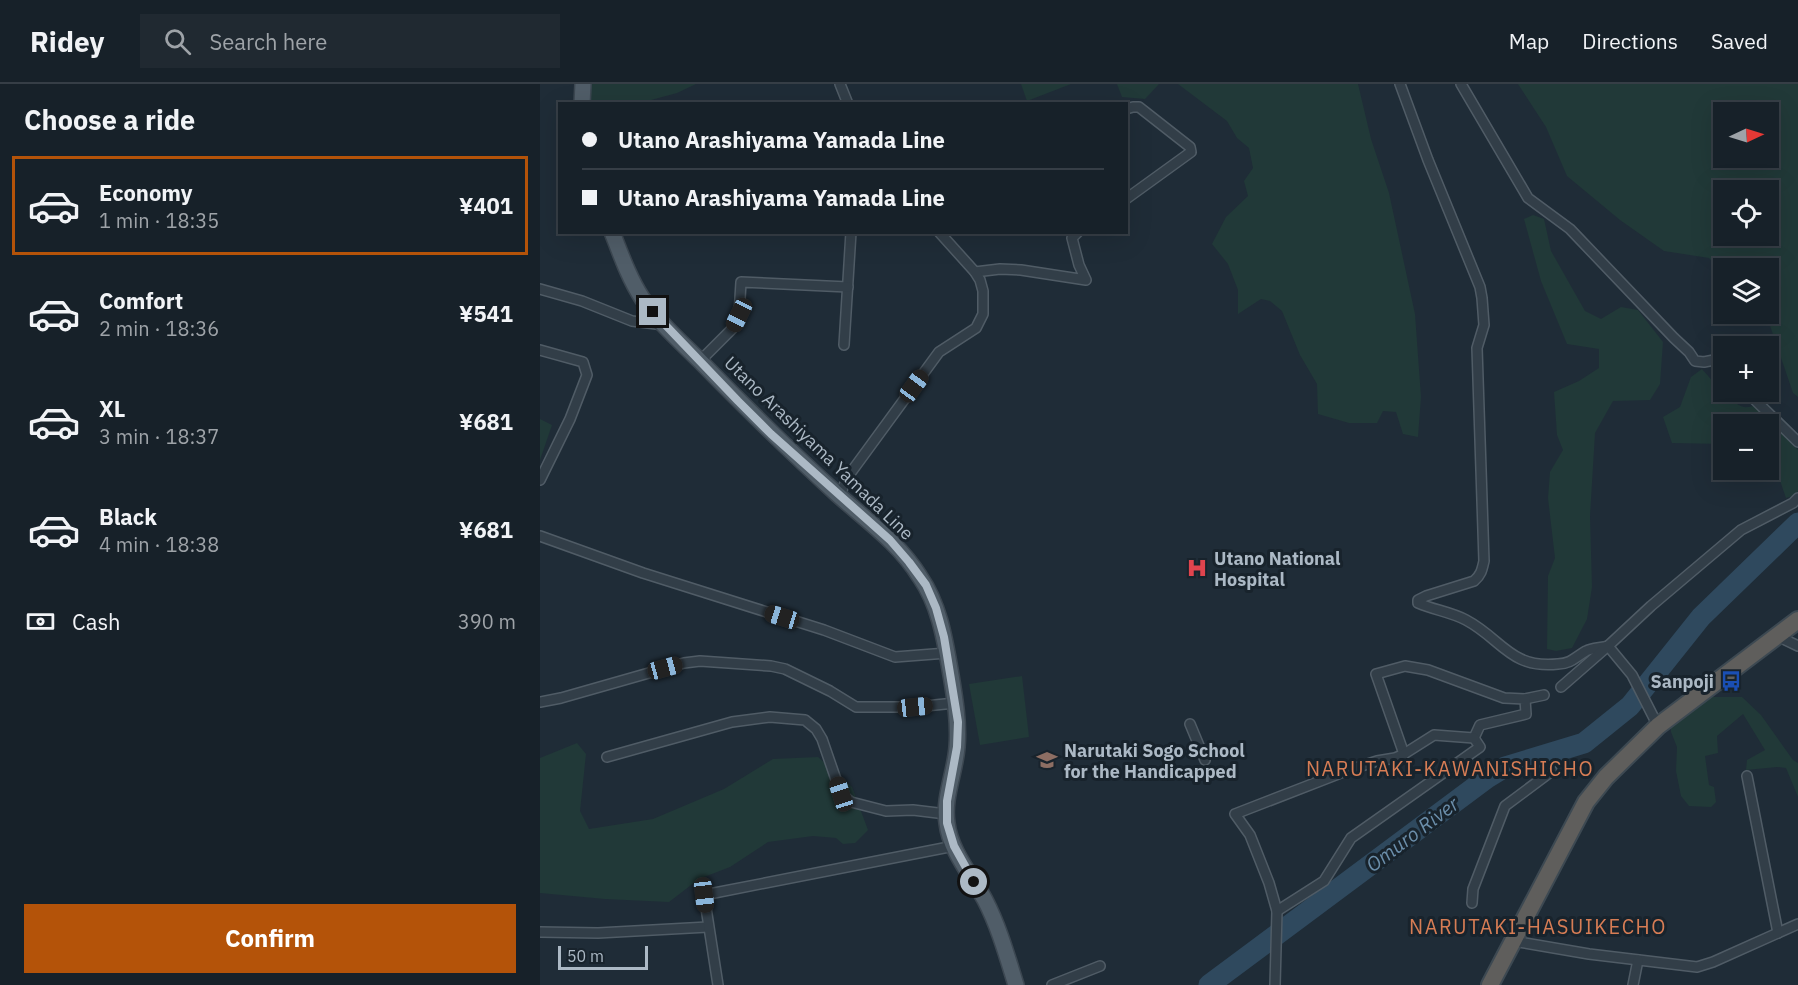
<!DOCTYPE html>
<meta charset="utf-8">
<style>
body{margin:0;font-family:"IBM Plex Sans",sans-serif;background:#202931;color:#f1f3f6;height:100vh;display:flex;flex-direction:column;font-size:22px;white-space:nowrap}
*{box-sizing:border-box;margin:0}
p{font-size:20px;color:#9ea3a8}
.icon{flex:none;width:33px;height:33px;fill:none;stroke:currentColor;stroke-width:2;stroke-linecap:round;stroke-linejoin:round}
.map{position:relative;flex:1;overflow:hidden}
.panel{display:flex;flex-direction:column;background:#172129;width:540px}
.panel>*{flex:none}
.hud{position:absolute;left:18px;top:18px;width:570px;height:132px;border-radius:0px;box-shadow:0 6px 24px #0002,0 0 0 2px #363e46;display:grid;align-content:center;height:132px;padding:0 24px;background:#172129}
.needle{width:39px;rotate:86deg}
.fabs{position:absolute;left:1173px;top:18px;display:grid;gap:12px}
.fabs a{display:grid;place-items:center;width:66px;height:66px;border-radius:0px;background:#172129;box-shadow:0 6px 24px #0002,0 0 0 2px #363e46;font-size:30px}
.scale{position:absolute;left:18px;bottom:15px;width:90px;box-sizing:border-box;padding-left:6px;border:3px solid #acb9c5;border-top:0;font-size:16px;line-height:21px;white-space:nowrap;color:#acb9c5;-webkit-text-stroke:4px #18232c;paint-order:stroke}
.end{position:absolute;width:27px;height:27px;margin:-14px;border:8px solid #acb9c5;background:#111;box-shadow:0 0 0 3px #111}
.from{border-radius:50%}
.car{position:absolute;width:18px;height:36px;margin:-18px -9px;border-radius:8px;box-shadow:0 0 4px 2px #0007;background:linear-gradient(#222 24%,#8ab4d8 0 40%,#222 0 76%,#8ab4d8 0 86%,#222 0)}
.hud b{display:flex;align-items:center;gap:21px;height:57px;font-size:22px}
.hud b+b{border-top:2px solid #363e46}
.hud i{width:15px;height:15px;background:#f1f3f6}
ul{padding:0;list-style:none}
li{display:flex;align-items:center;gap:18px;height:99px;margin:0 12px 9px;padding:0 12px;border:3px solid transparent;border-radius:0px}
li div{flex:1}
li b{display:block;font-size:22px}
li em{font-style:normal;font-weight:700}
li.active{border-color:#b45309}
li>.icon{width:54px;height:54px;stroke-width:1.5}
h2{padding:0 24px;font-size:27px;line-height:72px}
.pay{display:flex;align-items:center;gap:15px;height:66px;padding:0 24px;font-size:22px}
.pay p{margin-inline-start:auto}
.button{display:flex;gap:12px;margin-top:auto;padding:12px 24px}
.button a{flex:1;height:69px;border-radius:0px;background:#b45309;color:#fff;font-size:24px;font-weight:700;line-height:69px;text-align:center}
header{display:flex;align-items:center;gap:36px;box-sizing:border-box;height:84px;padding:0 30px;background:#172129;border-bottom:2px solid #363e46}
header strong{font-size:28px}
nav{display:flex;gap:33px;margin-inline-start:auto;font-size:21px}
.search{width:420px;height:54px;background:#202931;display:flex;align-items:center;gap:15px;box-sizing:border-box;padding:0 21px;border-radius:0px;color:#9ea3a8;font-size:22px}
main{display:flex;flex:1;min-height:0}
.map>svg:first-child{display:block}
</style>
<header>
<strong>Ridey</strong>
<div class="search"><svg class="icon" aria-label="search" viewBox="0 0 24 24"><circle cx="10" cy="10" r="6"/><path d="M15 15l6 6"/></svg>Search here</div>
<nav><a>Map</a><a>Directions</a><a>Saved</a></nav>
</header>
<main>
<section class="panel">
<h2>Choose a ride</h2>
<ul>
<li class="active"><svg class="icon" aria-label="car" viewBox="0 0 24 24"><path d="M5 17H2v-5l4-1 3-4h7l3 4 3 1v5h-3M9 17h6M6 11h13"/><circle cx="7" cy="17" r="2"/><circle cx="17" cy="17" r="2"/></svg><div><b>Economy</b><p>1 min · 18:35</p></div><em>¥401</em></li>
<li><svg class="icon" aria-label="car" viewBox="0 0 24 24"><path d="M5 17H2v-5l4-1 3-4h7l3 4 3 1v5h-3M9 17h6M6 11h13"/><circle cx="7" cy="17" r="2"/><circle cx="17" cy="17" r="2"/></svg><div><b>Comfort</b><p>2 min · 18:36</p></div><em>¥541</em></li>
<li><svg class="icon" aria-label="car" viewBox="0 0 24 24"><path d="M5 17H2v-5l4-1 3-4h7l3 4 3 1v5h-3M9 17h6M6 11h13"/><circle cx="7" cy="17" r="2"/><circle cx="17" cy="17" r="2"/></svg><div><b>XL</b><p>3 min · 18:37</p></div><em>¥681</em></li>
<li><svg class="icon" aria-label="car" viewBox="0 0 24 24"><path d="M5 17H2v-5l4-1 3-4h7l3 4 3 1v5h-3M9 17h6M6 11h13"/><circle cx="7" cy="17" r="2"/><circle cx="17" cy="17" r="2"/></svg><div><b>Black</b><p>4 min · 18:38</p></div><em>¥681</em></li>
</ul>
<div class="pay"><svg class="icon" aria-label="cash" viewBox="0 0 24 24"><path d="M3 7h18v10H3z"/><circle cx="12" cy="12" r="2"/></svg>Cash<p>390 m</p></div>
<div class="button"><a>Confirm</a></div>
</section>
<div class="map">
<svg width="1258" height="901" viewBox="0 0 1258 901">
<rect width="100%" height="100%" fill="#1f2c37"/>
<g fill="#213938" fill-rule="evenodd">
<path d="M48 0H156L137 9 100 19 48 20Z"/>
<path d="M481 0H531L487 17Z"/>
<path d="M577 0H619L605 15 582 13Z"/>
<path d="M638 0H818L831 55 849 109 875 230 881 313 878 353 863 350 856 328 843 327 837 339H809L778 330 777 300 760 271 742 227 730 217 721 215 698 230V206L688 180 672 160 686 133 708 112 704 97 713 84 709 64 697 54 687 37Z"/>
<path d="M978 0H1258V313L1253 309 1226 230H1228V184H1184L1183 188 1169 174 1124 167 1080 136 1027 92 1006 43ZM1184 28H1228V74H1184ZM1184 106H1228V152H1184Z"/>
<path d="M993 131 1004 135 1011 167 1045 227 1061 235 1081 223 1098 226 1123 258 1120 300 1110 316 1073 317 1055 349 1050 432 1052 503 1047 535 1032 564 1016 567 1007 565 1008 492 1015 474 1008 414 1010 388 1023 366 1017 351 1014 308 1039 297 1059 284V265L1027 260 1001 197 984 135Z"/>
<path d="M1162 285C1170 294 1191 320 1204 323 1207 324 1211 322 1214 322L1258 366V407L1253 412 1246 414 1236 385 1229 379 1228 340H1184L1183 360 1132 359 1123 333 1140 323 1151 293Z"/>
<path d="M0 335 12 341 0 376Z"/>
<path d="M482 592 489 653 440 661 429 600Z"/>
<path d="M1169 613H1202L1221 631 1253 676 1258 679V713L1246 684 1237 683 1206 686 1207 676 1225 666 1203 630 1177 652 1178 669 1165 672 1169 701 1174 703 1176 718 1171 723 1149 722 1141 712 1136 687 1137 663 1131 648V640Z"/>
<path d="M37 659 46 670 40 727 49 745 113 735 184 705 233 675 278 673 312 703 328 746 315 759 303 760 296 754 273 752 228 758 190 783 159 795 129 818 65 815 0 809V674Z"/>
</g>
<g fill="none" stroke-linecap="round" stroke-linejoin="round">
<path stroke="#2f495e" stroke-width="21" d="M669 901 947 694 965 683 1044 659 1090 622 1161 533 1258 439"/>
<g stroke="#505c66" stroke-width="12">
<g id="minor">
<path d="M300 0 308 20"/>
<path d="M860 0 888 76 940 203 942 214 944 241 937 264 944 477C942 486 941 491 934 497L886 512 878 516V519C894 526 911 528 926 536 962 555 970 585 1018 580 1032 579 1034 574 1046 567 1052 564 1061 564 1068 562"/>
<path d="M921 0 988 114 1030 145 1134 254 1149 268 1155 277 1164 278 1184 274"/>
<path d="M586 25 593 23H599L650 63 651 68 586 115"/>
<path d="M435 188 460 185 481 186 546 196 539 181 532 154 538 148"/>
<path d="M0 205 42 217 92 237 124 241"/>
<path d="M304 261 311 148"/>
<path d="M0 266 43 278 47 291 30 335 0 396"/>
<path d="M160 277 192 245 199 231 201 198 308 203"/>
<path d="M1209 308 1215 316 1258 358"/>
<path d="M299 412 309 391 399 268 436 244 443 230V207L440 196 435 188 399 148"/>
<path d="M0 452 103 489 284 546 355 573 407 569"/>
<path d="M1237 552 1258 562"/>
<path d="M1068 562 1092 591 1118 642"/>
<path d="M1021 603 1068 562 1111 522 1201 446 1253 419 1258 414"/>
<path d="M985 615 1004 611"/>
<path d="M0 618 21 614 144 579 160 577 231 582 245 585 290 607 316 623H375L415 619"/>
<path d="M650 640 665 676"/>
<path d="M864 670 836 590 865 582 888 586 964 614 985 615 986 630 940 641 934 654"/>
<path d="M67 673 192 638 230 633 265 636 276 645 282 655 301 710 311 718 346 727 373 726 406 730"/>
<path d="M1207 692 1238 849"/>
<path d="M932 819 933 805 965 722 1012 687"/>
<path d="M737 827 784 797 811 754 940 663 934 654"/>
<path d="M0 848 58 849 168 843"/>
<path d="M973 857 1049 870 1157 883 1173 878 1258 840"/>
<path d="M178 901 164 811 414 762"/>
<path d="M512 901 560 882"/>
<path d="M735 901 737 827 729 799 710 751 695 730 806 687 837 677 855 674 864 670 894 651 934 654"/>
<path d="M1093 901 1098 876"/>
</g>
</g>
<g stroke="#3c4751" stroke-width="18">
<g id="primary">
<path d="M42 20 43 0"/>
<path d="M72 148C81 171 89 194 102 214 118 238 140 257 160 277 205 323 250 367 297 410 326 436 359 459 380 493 400 522 405 557 411 591 415 615 419 639 417 663 415 689 403 714 407 739 410 767 432 792 445 816 459 843 467 872 476 901"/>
</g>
</g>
<g stroke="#3d4952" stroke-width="20">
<path id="trunk" d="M950 901 1046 718 1066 693 1118 642 1258 536"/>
</g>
<use href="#minor" stroke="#323e48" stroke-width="9"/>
<use href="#primary" stroke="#505d68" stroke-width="15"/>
<use href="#trunk" stroke="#5f5e5c" stroke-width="16"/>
</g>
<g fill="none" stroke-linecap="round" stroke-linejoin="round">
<path stroke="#acb9c5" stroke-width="8" d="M113 228 198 317 231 350 350 456 369 478 386 501 396 524 404 553 418 638 417 663 407 717V739L414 762 434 798"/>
</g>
<defs>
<g id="hospital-bare" transform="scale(1.62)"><path d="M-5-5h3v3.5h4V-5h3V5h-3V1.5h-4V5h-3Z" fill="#e0444e" stroke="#18232c" stroke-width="2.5" paint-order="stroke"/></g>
<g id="bus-bare" transform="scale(1.62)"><path d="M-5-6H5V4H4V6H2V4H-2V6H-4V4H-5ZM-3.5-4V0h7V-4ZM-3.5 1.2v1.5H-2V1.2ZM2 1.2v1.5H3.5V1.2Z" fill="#1a4fb4" stroke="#18232c" stroke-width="2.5" paint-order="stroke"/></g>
<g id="school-bare" transform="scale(1.62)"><path d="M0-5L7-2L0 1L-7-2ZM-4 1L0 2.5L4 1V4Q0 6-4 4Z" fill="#8d6e63" stroke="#18232c" stroke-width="2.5" paint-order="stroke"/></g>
</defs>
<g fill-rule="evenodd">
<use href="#hospital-bare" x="657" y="484"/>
<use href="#bus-bare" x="1191" y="597"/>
<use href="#school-bare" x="507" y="676"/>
</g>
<g text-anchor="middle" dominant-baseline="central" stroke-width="6" stroke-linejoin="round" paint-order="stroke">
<g font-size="18" fill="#acb9c5" stroke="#18232c">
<text transform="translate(279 364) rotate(44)">Utano Arashiyama Yamada Line</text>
</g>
<g font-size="18" font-weight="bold" fill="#acb9c5" stroke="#18232c" text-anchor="start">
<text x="674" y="474">Utano National<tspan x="674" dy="21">Hospital</tspan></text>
<text x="1174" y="597" text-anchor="end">Sanpoji</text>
<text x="524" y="666">Narutaki Sogo School<tspan x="524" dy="21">for the Handicapped</tspan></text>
</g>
<g font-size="20" letter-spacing="1.5" fill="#d77d55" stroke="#18232c">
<text x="910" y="684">NARUTAKI-KAWANISHICHO</text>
<text x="998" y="842">NARUTAKI-HASUIKECHO</text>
</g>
<g font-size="20" font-style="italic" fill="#6b8eaa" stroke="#18232c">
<text transform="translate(872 750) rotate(-37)">Omuro River</text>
</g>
</g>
</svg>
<div class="fabs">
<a><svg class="needle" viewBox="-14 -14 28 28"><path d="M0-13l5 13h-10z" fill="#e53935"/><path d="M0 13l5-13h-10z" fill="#9ea3a8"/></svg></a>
<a><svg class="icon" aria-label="locate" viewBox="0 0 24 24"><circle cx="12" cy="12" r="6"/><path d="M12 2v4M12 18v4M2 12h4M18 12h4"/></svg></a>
<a><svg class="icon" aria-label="layers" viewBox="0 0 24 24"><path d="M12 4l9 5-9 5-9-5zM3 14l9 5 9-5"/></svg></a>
<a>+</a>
<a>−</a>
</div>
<div class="scale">50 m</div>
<i class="end from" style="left:434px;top:798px"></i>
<i class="end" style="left:113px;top:228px"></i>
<i class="car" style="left:199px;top:231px;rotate:206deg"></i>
<i class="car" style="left:374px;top:302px;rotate:36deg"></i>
<i class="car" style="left:242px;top:533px;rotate:287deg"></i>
<i class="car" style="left:125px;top:584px;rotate:75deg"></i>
<i class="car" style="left:375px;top:623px;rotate:84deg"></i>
<i class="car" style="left:301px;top:710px;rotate:342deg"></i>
<i class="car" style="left:164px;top:811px;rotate:173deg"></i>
<div class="hud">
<b><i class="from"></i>Utano Arashiyama Yamada Line</b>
<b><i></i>Utano Arashiyama Yamada Line</b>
</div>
</div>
</main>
